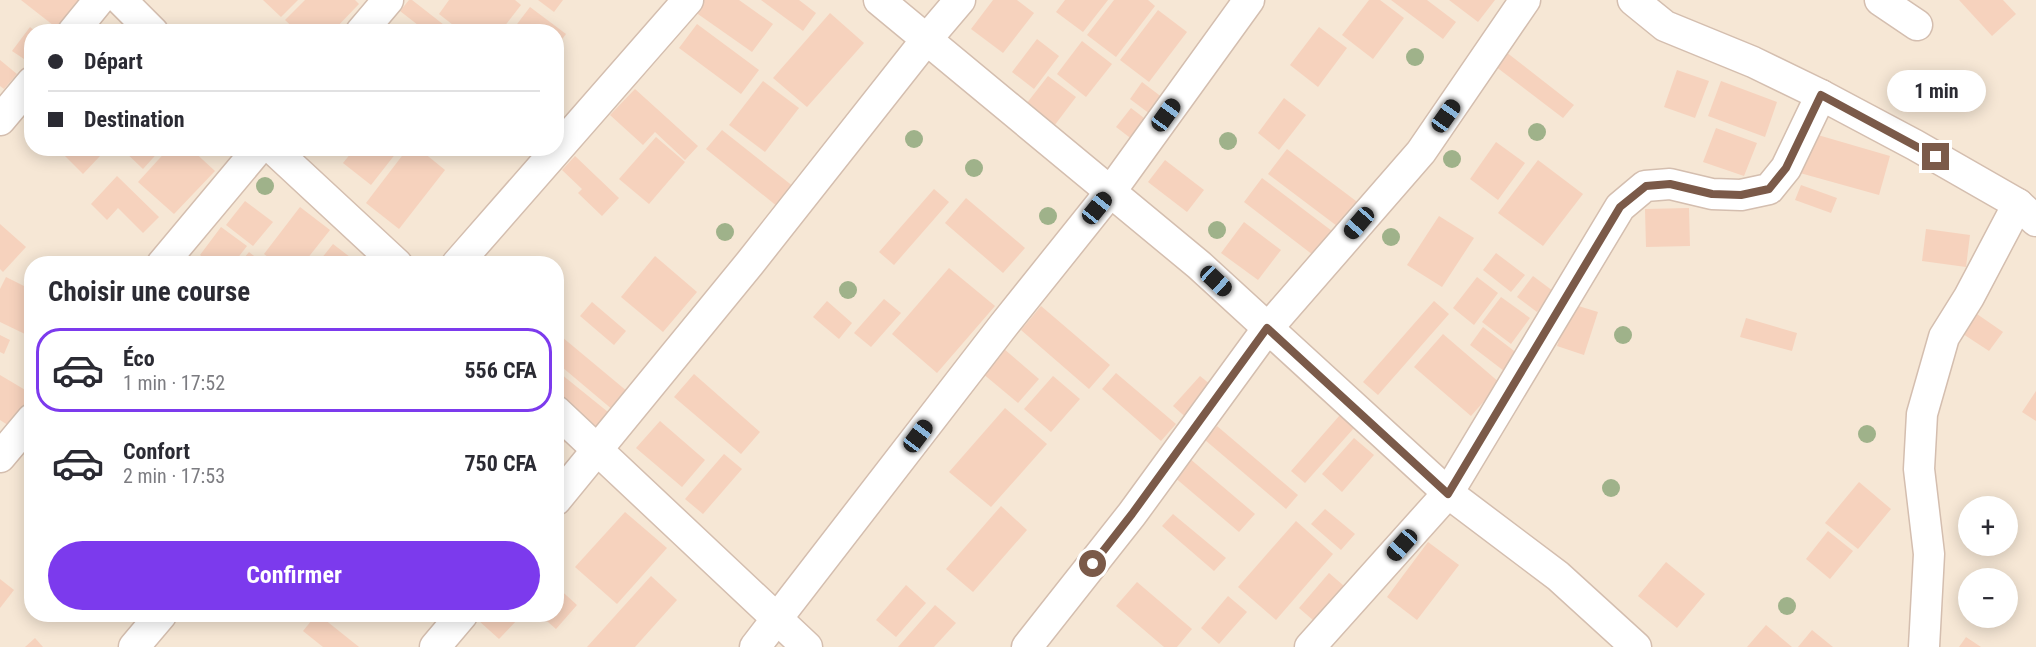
<!DOCTYPE html>
<html lang="fr">
<meta charset="utf-8">
<style>
body{margin:0;font-family:"Roboto Condensed",sans-serif;background:#f2f2f3;color:#2b2b33;height:100vh;display:flex;flex-direction:column;font-size:22px;white-space:nowrap}
*{box-sizing:border-box;margin:0}
p{font-size:20px;color:#7c7c81}
.icon{flex:none;width:33px;height:33px;fill:none;stroke:currentColor;stroke-width:2;stroke-linecap:round;stroke-linejoin:round}
.map{position:relative;flex:1;overflow:hidden}
.drawer{position:absolute;left:24px;top:256px;width:540px;height:366px;display:flex;flex-direction:column;background:#fff;border-radius:24px;box-shadow:0 3px 15px #0003}
.drawer>*{flex:none}
.banner{position:absolute;left:24px;top:24px;width:540px;height:132px;border-radius:24px;box-shadow:0 3px 15px #0003;display:grid;align-content:center;height:132px;padding:0 24px;background:#fff}
.tools{position:absolute;left:1958px;top:496px;display:grid;gap:12px}
.tools a{display:grid;place-items:center;width:60px;height:60px;border-radius:50%;background:#fff;box-shadow:0 3px 15px #0003;font-size:30px}
.end{position:absolute;width:27px;height:27px;margin:-14px;border:8px solid #7b5a49;background:#fff;box-shadow:0 0 0 3px #fff}
.from{border-radius:50%}
.bubble{position:absolute;height:42px;border-radius:21px;background:#fff;box-shadow:0 3px 15px #0003;font-size:20px;font-weight:700;line-height:42px;text-align:center}
.car{position:absolute;width:18px;height:36px;margin:-18px -9px;border-radius:8px;box-shadow:0 0 4px 2px #0007;background:linear-gradient(#222 24%,#8ab4d8 0 40%,#222 0 76%,#8ab4d8 0 86%,#222 0)}
.banner b{display:flex;align-items:center;gap:21px;height:57px;font-size:22px}
.banner b+b{border-top:2px solid #e1e1e2}
.banner i{width:15px;height:15px;background:#2b2b33}
ul{padding:0;list-style:none}
li{display:flex;align-items:center;gap:18px;height:84px;margin:0 12px 9px;padding:0 12px;border:3px solid transparent;border-radius:24px}
li div{flex:1}
li b{display:block;font-size:22px}
li em{font-style:normal;font-weight:700}
li.current{border-color:#7c3aed}
li>.icon{width:54px;height:54px;stroke-width:1.5}
h2{padding:0 24px;font-size:27px;line-height:72px}
.cta{display:flex;gap:12px;margin-top:auto;padding:12px 24px}
.cta a{flex:1;height:69px;border-radius:36px;background:#7c3aed;color:#fff;font-size:24px;font-weight:700;line-height:69px;text-align:center}
.map>svg:first-child{display:block}
</style>
<div class="map">
<svg width="2036" height="647" viewBox="0 0 2036 647">
<rect width="100%" height="100%" fill="#fef5e8"/>
<path fill="#f6e7d5" fill-rule="evenodd" d="M0 0H2036V647H0ZM32 32H556V148H32ZM32 264H556V615H32ZM1968 507H2007V546H1968ZM1968 579H2007V618H1968Z"/>
<g fill="#f6d2bd">
<path d="M21 0H81L58 29Z"/>
<path d="M263 0H298L281 17Z"/>
<path d="M305 0H355L359 4 332 32H298L285 20Z"/>
<path d="M409 0H412L453 32H427L400 11Z"/>
<path d="M449 0H515L521 5 500 32H462L439 14Z"/>
<path d="M538 0H563L554 12Z"/>
<path d="M704 0H739L773 24 752 52 695 12Z"/>
<path d="M761 0H799L816 13 803 31Z"/>
<path d="M993 0H1017L1034 13 1003 53 971 29Z"/>
<path d="M1065 0H1108L1083 32 1056 12Z"/>
<path d="M1114 0H1148L1155 6 1116 57 1087 35Z"/>
<path d="M1369 0H1380L1404 18 1373 59 1342 35Z"/>
<path d="M1391 0H1427L1456 22 1443 39Z"/>
<path d="M1449 0H1495L1478 22Z"/>
<path d="M1959 0H2003L2016 14 1992 36Z"/>
<path d="M530 7 566 34 556 47V32H511Z"/>
<path d="M1158 10 1187 32 1149 82 1120 60Z"/>
<path d="M830 13 864 43 807 107 773 78Z"/>
<path d="M256 24 264 32H249Z"/>
<path d="M697 24 759 70 741 94 679 48Z"/>
<path d="M30 27 36 32H32V55L27 61 12 51Z"/>
<path d="M1319 27 1347 48 1318 87 1290 65Z"/>
<path d="M1037 39 1059 56 1034 89 1012 72Z"/>
<path d="M1082 41 1112 64 1086 97 1057 74Z"/>
<path d="M1506 52 1574 105 1563 118 1495 66Z"/>
<path d="M0 60 17 74 4 89 0 86Z"/>
<path d="M1677 70 1709 81 1695 118 1664 107Z"/>
<path d="M1048 76 1076 97 1051 130 1023 108Z"/>
<path d="M763 81 799 108 765 152 729 125Z"/>
<path d="M1721 81 1777 102 1765 137 1708 116Z"/>
<path d="M1142 82 1163 98 1150 114 1130 99Z"/>
<path d="M635 89 698 146 685 160 655 132 643 145 610 115Z"/>
<path d="M1284 98 1306 115 1279 150 1258 133Z"/>
<path d="M1131 108 1148 121 1133 140 1116 127Z"/>
<path d="M1716 128 1757 143 1744 176 1703 162Z"/>
<path d="M722 130 794 187 778 207 706 149Z"/>
<path d="M1811 133 1890 156 1879 195 1800 173Z"/>
<path d="M656 137 685 162 649 204 619 179Z"/>
<path d="M1496 142 1525 163 1498 200 1470 179Z"/>
<path d="M57 148H93L100 156 83 174Z"/>
<path d="M121 148H162L143 169Z"/>
<path d="M169 148H190L215 171 174 214 138 182Z"/>
<path d="M355 148H400L371 185 343 163Z"/>
<path d="M408 148H418L445 170 399 229 366 203Z"/>
<path d="M1287 149 1360 204 1341 229 1268 174Z"/>
<path d="M575 156 619 198 602 216 578 193 582 189 562 170Z"/>
<path d="M1165 160 1204 190 1187 212 1148 182Z"/>
<path d="M1538 160 1583 194 1543 246 1498 213Z"/>
<path d="M117 176 159 217 143 233 118 208 107 220 91 204Z"/>
<path d="M1262 178 1332 231 1313 255 1244 202Z"/>
<path d="M1801 185 1837 198 1831 213 1795 200Z"/>
<path d="M934 189 949 202 894 265 879 252Z"/>
<path d="M966 198 1025 248 1003 273 945 223Z"/>
<path d="M245 201 273 222 253 246 226 225Z"/>
<path d="M300 207 330 230 303 264H277L264 254Z"/>
<path d="M1689 208 1690 246 1646 247 1645 209Z"/>
<path d="M1439 216 1474 238 1442 287 1407 265Z"/>
<path d="M1244 222 1281 250 1258 280 1221 253Z"/>
<path d="M0 224 26 247 3 272 0 269Z"/>
<path d="M221 227 247 246 233 264H212L200 255Z"/>
<path d="M1926 229 1970 235 1966 267 1922 261Z"/>
<path d="M333 244 359 264H317Z"/>
<path d="M249 252 264 264H239Z"/>
<path d="M1496 253 1525 275 1511 292 1483 270Z"/>
<path d="M655 256 697 292 663 332 621 297Z"/>
<path d="M949 268 995 306 937 373 892 334Z"/>
<path d="M1533 276 1553 291 1537 312 1517 297Z"/>
<path d="M6 277 32 290V327L27 335 0 322V289Z"/>
<path d="M1477 277 1498 293 1474 325 1453 308Z"/>
<path d="M1501 297 1530 318 1511 344 1482 322Z"/>
<path d="M884 299 901 313 871 347 854 333Z"/>
<path d="M827 301 852 323 839 339 813 317Z"/>
<path d="M1434 301 1449 314 1378 395 1363 382Z"/>
<path d="M592 302 626 331 614 345 580 316Z"/>
<path d="M1572 304 1598 312 1584 355 1557 346Z"/>
<path d="M1041 306 1110 365 1089 389 1021 330Z"/>
<path d="M1974 312 2003 332 1989 351 1960 332Z"/>
<path d="M1746 318 1797 333 1792 351 1740 337Z"/>
<path d="M1483 327 1522 357 1508 374 1470 345Z"/>
<path d="M556 332 628 392 613 410 556 362Z"/>
<path d="M1443 334 1500 383 1471 416 1414 367Z"/>
<path d="M0 335 10 340 4 354 0 352Z"/>
<path d="M1003 348 1039 379 1018 403 982 373Z"/>
<path d="M556 370 608 412 596 426 556 393Z"/>
<path d="M1116 373 1176 424 1161 441 1102 389Z"/>
<path d="M694 374 760 432 741 454 674 397Z"/>
<path d="M0 375 32 394V402L14 429 0 420Z"/>
<path d="M1053 376 1080 399 1051 432 1024 409Z"/>
<path d="M1200 376 1216 389 1189 420 1173 406Z"/>
<path d="M2036 391V421L2022 412Z"/>
<path d="M1005 408 1047 444 991 507 949 472Z"/>
<path d="M1340 415 1354 428 1305 483 1291 471Z"/>
<path d="M660 421 705 460 682 487 636 448Z"/>
<path d="M1217 426 1298 495 1286 509 1205 440Z"/>
<path d="M556 427 569 437 556 453Z"/>
<path d="M1354 438 1374 455 1342 492 1322 474Z"/>
<path d="M724 454 742 469 703 514 685 499Z"/>
<path d="M1189 458 1255 514 1239 532 1173 476Z"/>
<path d="M1859 482 1891 509 1858 549 1825 523Z"/>
<path d="M1001 506 1027 530 973 592 946 569Z"/>
<path d="M1325 509 1355 534 1341 550 1311 524Z"/>
<path d="M625 512 667 548 617 604 575 567Z"/>
<path d="M1173 514 1226 558 1214 571 1162 526Z"/>
<path d="M1296 521 1333 554 1276 620 1238 587Z"/>
<path d="M1828 531 1853 551 1830 579 1806 559Z"/>
<path d="M1428 542 1459 565 1417 620 1387 597Z"/>
<path d="M1666 562 1705 594 1677 628 1638 596Z"/>
<path d="M1329 573 1351 592 1321 627 1299 608Z"/>
<path d="M651 576 677 600 635 647H587Z"/>
<path d="M0 579 14 590 0 608Z"/>
<path d="M1137 582 1192 629 1177 647H1164L1116 606Z"/>
<path d="M906 585 926 603 896 637 876 620Z"/>
<path d="M556 586 577 605 556 629 540 615H556Z"/>
<path d="M1228 596 1247 612 1219 644 1201 628Z"/>
<path d="M935 605 956 623 934 647H898Z"/>
<path d="M316 615H319L359 647H323L303 631Z"/>
<path d="M429 615H443L438 622Z"/>
<path d="M484 615H522L499 639 479 621Z"/>
<path d="M1766 625 1792 647H1747Z"/>
<path d="M1812 630 1833 647H1798Z"/>
<path d="M1966 637 1981 647H1959Z"/>
<path d="M35 638 43 647H25Z"/>
</g>
<g fill="none" stroke-linecap="round" stroke-linejoin="round">
<g stroke="#d4beaf" stroke-width="33">
<g id="minor">
<path d="M121 0 153 32"/>
<path d="M879 0 1199 265 1448 493 1558 576 1636 647"/>
<path d="M1633 0 1665 26 1753 62 1821 95 1915 145 2018 204 2036 221"/>
<path d="M1880 0 1917 25"/>
<path d="M73 32 99 0"/>
<path d="M361 32 388 0"/>
<path d="M0 120 32 82"/>
<path d="M272 148 397 264"/>
<path d="M162 264 259 148"/>
<path d="M457 264 688 0"/>
<path d="M556 411 807 647"/>
<path d="M0 457 32 419"/>
<path d="M556 500 750 263 926 40 960 0"/>
<path d="M134 647 161 615"/>
<path d="M435 647 462 615"/>
<path d="M755 647 1003 326 1111 191 1249 0"/>
<path d="M1027 647 1132 514 1267 329 1421 152 1525 0"/>
<path d="M1310 647 1448 493 1620 207 1645 186 1670 184 1712 194 1741 195 1769 189 1786 168 1821 95"/>
<path d="M1924 647 1929 554 1919 469 1922 414 1944 337 1969 297 2018 204"/>
</g>
</g>
<use href="#minor" stroke="#fff" stroke-width="30"/>
</g>
<g fill="#9fb28a">
<circle cx="1415" cy="57" r="9"/>
<circle cx="1537" cy="132" r="9"/>
<circle cx="914" cy="139" r="9"/>
<circle cx="1228" cy="141" r="9"/>
<circle cx="1452" cy="159" r="9"/>
<circle cx="974" cy="168" r="9"/>
<circle cx="265" cy="186" r="9"/>
<circle cx="1048" cy="216" r="9"/>
<circle cx="1217" cy="230" r="9"/>
<circle cx="725" cy="232" r="9"/>
<circle cx="1391" cy="237" r="9"/>
<circle cx="848" cy="290" r="9"/>
<circle cx="1623" cy="335" r="9"/>
<circle cx="1867" cy="434" r="9"/>
<circle cx="1611" cy="488" r="9"/>
<circle cx="1787" cy="606" r="9"/>
</g>
<g fill="none" stroke-linecap="round" stroke-linejoin="round">
<path stroke="#7b5a49" stroke-width="8" d="M1093 564 1132 514 1267 328 1448 494 1620 207 1646 186 1670 184 1712 194 1741 195 1769 189 1786 168 1821 95 1936 157"/>
</g>
</svg>
<div class="tools">
<a>+</a>
<a>−</a>
</div>
<i class="end from" style="left:1093px;top:564px"></i>
<i class="end" style="left:1936px;top:157px"></i>
<div class="bubble" style="left:1887px;top:70px;width:99px">1 min</div>
<i class="car" style="left:1166px;top:115px;rotate:36deg"></i>
<i class="car" style="left:1446px;top:116px;rotate:35deg"></i>
<i class="car" style="left:1097px;top:208px;rotate:39deg"></i>
<i class="car" style="left:1359px;top:223px;rotate:221deg"></i>
<i class="car" style="left:1216px;top:281px;rotate:133deg"></i>
<i class="car" style="left:918px;top:436px;rotate:37deg"></i>
<i class="car" style="left:1402px;top:545px;rotate:222deg"></i>
<div class="banner">
<b><i class="from"></i>Départ</b>
<b><i></i>Destination</b>
</div>
<section class="drawer">
<h2>Choisir une course</h2>
<ul>
<li class="current"><svg class="icon" aria-label="car" viewBox="0 0 24 24"><path d="M5 17H2v-5l4-1 3-4h7l3 4 3 1v5h-3M9 17h6M6 11h13"/><circle cx="7" cy="17" r="2"/><circle cx="17" cy="17" r="2"/></svg><div><b>Éco</b><p>1 min · 17:52</p></div><em>556 CFA</em></li>
<li><svg class="icon" aria-label="car" viewBox="0 0 24 24"><path d="M5 17H2v-5l4-1 3-4h7l3 4 3 1v5h-3M9 17h6M6 11h13"/><circle cx="7" cy="17" r="2"/><circle cx="17" cy="17" r="2"/></svg><div><b>Confort</b><p>2 min · 17:53</p></div><em>750 CFA</em></li>
</ul>
<div class="cta"><a>Confirmer</a></div>
</section>
</div>
